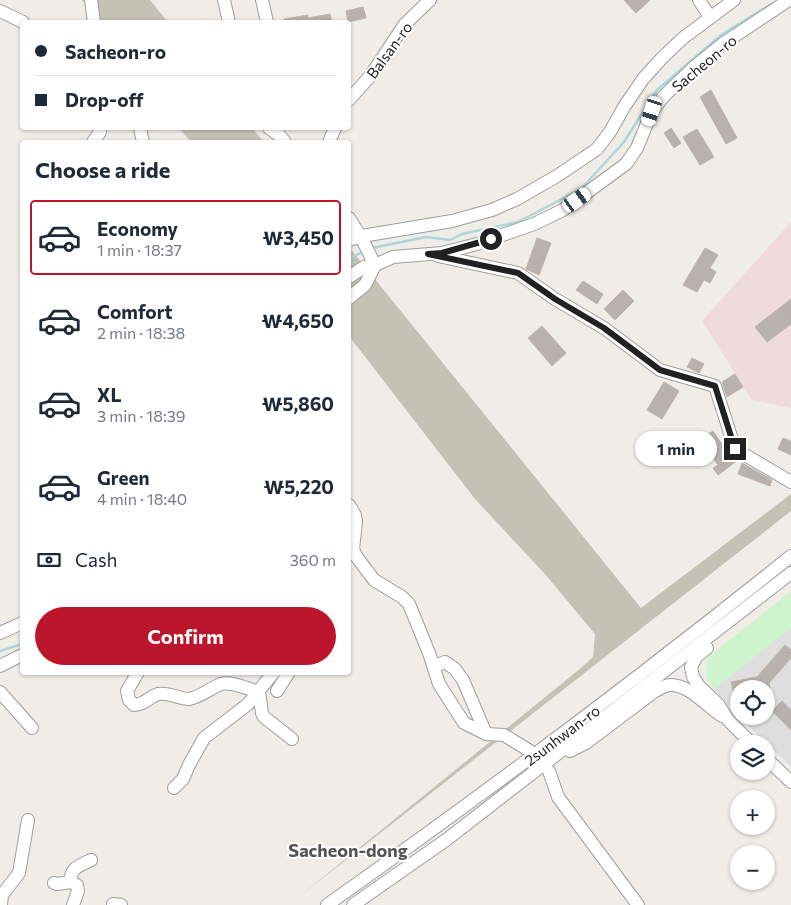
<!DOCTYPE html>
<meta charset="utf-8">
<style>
body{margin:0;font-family:Commissioner,sans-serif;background:#f6f6f7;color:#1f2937;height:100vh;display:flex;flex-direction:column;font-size:19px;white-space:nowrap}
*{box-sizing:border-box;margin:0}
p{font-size:16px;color:#747a83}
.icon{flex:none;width:28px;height:28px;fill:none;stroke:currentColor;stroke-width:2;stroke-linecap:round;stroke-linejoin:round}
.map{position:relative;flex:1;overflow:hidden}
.details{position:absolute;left:20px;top:140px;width:331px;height:535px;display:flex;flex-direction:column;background:#fff;border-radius:5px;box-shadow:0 1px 4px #0004}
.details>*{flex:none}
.top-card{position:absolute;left:20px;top:20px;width:331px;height:110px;border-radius:5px;box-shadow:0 1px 4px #0004;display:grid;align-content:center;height:110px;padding:0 15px;background:#fff}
.tools{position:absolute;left:730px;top:680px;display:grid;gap:10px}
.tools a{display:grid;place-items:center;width:45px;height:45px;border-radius:50%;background:#fff;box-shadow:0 1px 4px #0004;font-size:25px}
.end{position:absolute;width:22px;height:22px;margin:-11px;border:6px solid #212121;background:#fff;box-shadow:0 0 0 2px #fff}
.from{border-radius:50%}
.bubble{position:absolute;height:35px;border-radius:18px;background:#fff;box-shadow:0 1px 4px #0004;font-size:16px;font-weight:700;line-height:35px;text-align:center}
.car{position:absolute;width:15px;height:30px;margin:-15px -8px;border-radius:6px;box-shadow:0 0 4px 1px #0007;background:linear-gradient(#fff 24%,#345 0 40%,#fff 0 76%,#345 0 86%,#fff 0)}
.top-card b{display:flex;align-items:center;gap:18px;height:48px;font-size:19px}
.top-card b+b{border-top:1px solid #e0e1e3}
.top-card i{width:12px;height:12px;background:#1f2937}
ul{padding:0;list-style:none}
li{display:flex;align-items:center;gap:15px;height:75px;margin:0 10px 8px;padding:0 5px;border:2px solid transparent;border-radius:5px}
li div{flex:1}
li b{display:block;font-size:19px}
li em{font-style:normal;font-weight:700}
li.selected{border-color:#bc162c}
li>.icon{width:45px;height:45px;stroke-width:1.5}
h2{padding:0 15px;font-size:22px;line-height:60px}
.pay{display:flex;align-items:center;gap:12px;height:55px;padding:0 15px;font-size:19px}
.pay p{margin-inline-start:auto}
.action{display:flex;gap:10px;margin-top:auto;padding:10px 15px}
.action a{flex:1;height:58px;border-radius:30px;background:#bc162c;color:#fff;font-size:20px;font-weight:700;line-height:58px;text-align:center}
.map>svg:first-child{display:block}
</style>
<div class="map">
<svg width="791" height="905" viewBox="0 0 791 905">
<rect width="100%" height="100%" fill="#f0ede9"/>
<path fill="#dfdede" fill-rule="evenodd" d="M791 627V767L737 715 714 689ZM739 689H766V716H739Z"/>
<path fill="#efdadc" d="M791 222V408L752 400 702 321Z"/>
<g fill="#c4c2b5">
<path d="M82 0H150L168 22H102Z"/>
<path d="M179 128H252L264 142H191Z"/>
<path d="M349 247 641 608 791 494V511L300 896 581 668 593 657 595 634 544 573 475 499 349 336Z"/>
</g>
<path fill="#cef4cb" d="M791 591V627L714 689 706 678 707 658Z"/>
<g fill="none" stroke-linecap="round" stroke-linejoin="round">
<g stroke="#aed5d9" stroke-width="2.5">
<path d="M372 248 426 237 450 240 462 234 518 222 581 189 624 142 657 90 721 35 773 3"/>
<path d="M349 259 364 251"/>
<path d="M0 651 22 644"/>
</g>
</g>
<g fill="#b9b1ae" stroke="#c0b3ac">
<path d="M624 0H650L636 13Z"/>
<path d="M363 7 366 18 348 22 346 11Z"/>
<path d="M330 14 332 22H285L284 19 308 15V18Z"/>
<path d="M711 90 737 138 726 144 700 97Z"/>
<path d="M671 128 681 143 674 148 664 133Z"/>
<path d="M697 129 714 157 700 165 683 137Z"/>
<path d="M537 238 551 243 539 275 526 269Z"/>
<path d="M705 248 718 255 710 268 716 272 710 283 704 280 697 292 683 285Z"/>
<path d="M583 281 603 294 597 304 576 290Z"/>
<path d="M623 290 634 301 615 320 604 309Z"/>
<path d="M791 299V324L767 342 755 327Z"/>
<path d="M542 326 566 353 552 366 528 338Z"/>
<path d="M692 358 704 364 699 373 687 367Z"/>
<path d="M735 374 743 387 727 397 722 382Z"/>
<path d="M664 382 679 391 662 419 647 410Z"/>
<path d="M713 431 730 456 738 460 718 475 713 468 718 465 704 446 709 442 705 436Z"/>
<path d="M783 438 791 441V455L778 449Z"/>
<path d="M742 463 772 480 770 486 738 474Z"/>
<path d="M785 645 791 650V658L769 683 770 689H739V704H736L731 682 757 677Z"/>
<path d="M782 701 791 710V730L772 711Z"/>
</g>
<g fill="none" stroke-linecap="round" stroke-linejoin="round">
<g stroke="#9e9e9e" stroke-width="14">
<g id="minor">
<path d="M91 0 94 22"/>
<path d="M224 0 229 22"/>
<path d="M262 0 267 22"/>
<path d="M699 0 710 17"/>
<path d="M0 11 23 22"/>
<path d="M349 100 371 75 405 24 430 0"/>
<path d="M140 128 143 142"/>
<path d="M269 128 279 135 285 142"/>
<path d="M93 142 100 132 99 128"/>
<path d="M329 142 335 128"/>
<path d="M349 218 362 239 375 265 365 285 349 298"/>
<path d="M349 240 362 236 452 221 492 210 517 199 557 176 597 149 610 132 624 107 643 79 662 58 683 38 734 0"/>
<path d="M438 256 518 273 555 299 604 328 660 370 715 386 735 449 791 482"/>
<path d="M349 277 364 267 375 265 393 257 442 253 477 244 534 224 563 210 626 164 637 148 652 111 664 96 693 68 724 43 789 0"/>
<path d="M349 505 355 515 356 522 353 549 356 556 374 580 402 597 409 604 429 653 439 684 464 723 486 734 504 735 530 751"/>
<path d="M0 633 22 623"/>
<path d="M707 648 697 656 691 667 693 677 699 686 718 704 728 720 752 744"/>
<path d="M0 666 22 655"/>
<path d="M434 666 445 662 455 669 463 680 486 734"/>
<path d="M138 672 127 691 129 700 134 705C147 704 148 697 158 694 170 692 178 699 189 699 201 697 210 688 221 684 232 681 248 689 259 692L262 713 264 717 292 739"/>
<path d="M277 691 289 672"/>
<path d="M0 692 32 728"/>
<path d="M570 751 586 743 655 691C660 689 665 685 670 685 689 684 706 706 722 716"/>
<path d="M766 758 791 782"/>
<path d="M549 771 558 797 638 905"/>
<path d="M174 788 183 779 189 765 204 738 248 704 274 672"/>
<path d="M71 882C69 868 81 865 91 860"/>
<path d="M54 883 57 884 71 882 77 885 78 891 73 905"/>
<path d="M113 904 121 905"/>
<path d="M1 905 2 895 19 873 28 820"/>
<path d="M327 905C485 794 640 677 791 556"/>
<path d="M353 905 446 840 791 573"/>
</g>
</g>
<use href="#minor" stroke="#fff" stroke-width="12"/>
</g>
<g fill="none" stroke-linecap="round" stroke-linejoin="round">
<path stroke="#212121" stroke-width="6" d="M491 239 442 253 428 254 518 273 555 299 604 328 660 370 715 386 735 449"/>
</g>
<g text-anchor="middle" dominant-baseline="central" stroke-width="4" stroke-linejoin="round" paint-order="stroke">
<g font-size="15" fill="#212121" stroke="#fff">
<text transform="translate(389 50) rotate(-54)">Balsan-ro</text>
<text transform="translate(704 63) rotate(-40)">Sacheon-ro</text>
<text transform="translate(562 735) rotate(-37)">2sunhwan-ro</text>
</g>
<g font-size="18" font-weight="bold" fill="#545454" stroke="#fff">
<text x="348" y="850">Sacheon-dong</text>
</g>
</g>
</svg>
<div class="tools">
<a><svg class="icon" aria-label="locate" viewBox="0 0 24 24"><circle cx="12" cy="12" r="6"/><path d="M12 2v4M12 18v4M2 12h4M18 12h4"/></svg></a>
<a><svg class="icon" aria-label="layers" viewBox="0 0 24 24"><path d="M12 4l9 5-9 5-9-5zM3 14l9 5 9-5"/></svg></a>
<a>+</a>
<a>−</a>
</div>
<i class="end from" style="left:491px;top:239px"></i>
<i class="end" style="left:735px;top:449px"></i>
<div class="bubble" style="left:635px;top:431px;width:82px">1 min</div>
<i class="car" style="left:652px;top:111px;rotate:198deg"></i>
<i class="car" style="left:577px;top:200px;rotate:55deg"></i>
<div class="top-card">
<b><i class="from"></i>Sacheon-ro</b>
<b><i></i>Drop-off</b>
</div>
<section class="details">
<h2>Choose a ride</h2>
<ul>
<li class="selected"><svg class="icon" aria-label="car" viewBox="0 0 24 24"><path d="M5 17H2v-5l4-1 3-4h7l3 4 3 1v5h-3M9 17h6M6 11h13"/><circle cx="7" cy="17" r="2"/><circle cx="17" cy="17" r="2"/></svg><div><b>Economy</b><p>1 min · 18:37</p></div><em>₩3,450</em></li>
<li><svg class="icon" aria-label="car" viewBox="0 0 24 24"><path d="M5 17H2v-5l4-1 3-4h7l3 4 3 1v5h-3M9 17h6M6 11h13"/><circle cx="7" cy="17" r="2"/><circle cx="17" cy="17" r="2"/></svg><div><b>Comfort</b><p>2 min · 18:38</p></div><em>₩4,650</em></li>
<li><svg class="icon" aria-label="car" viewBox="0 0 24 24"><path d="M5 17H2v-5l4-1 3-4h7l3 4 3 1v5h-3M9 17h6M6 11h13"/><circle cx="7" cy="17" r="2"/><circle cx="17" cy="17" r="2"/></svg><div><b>XL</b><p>3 min · 18:39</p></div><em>₩5,860</em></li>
<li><svg class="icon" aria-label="car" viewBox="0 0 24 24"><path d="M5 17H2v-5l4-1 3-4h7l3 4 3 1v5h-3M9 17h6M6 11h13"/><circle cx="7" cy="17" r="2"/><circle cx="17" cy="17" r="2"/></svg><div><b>Green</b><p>4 min · 18:40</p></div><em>₩5,220</em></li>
</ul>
<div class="pay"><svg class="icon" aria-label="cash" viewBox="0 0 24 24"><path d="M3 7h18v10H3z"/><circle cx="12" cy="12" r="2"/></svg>Cash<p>360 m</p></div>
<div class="action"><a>Confirm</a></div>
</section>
</div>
